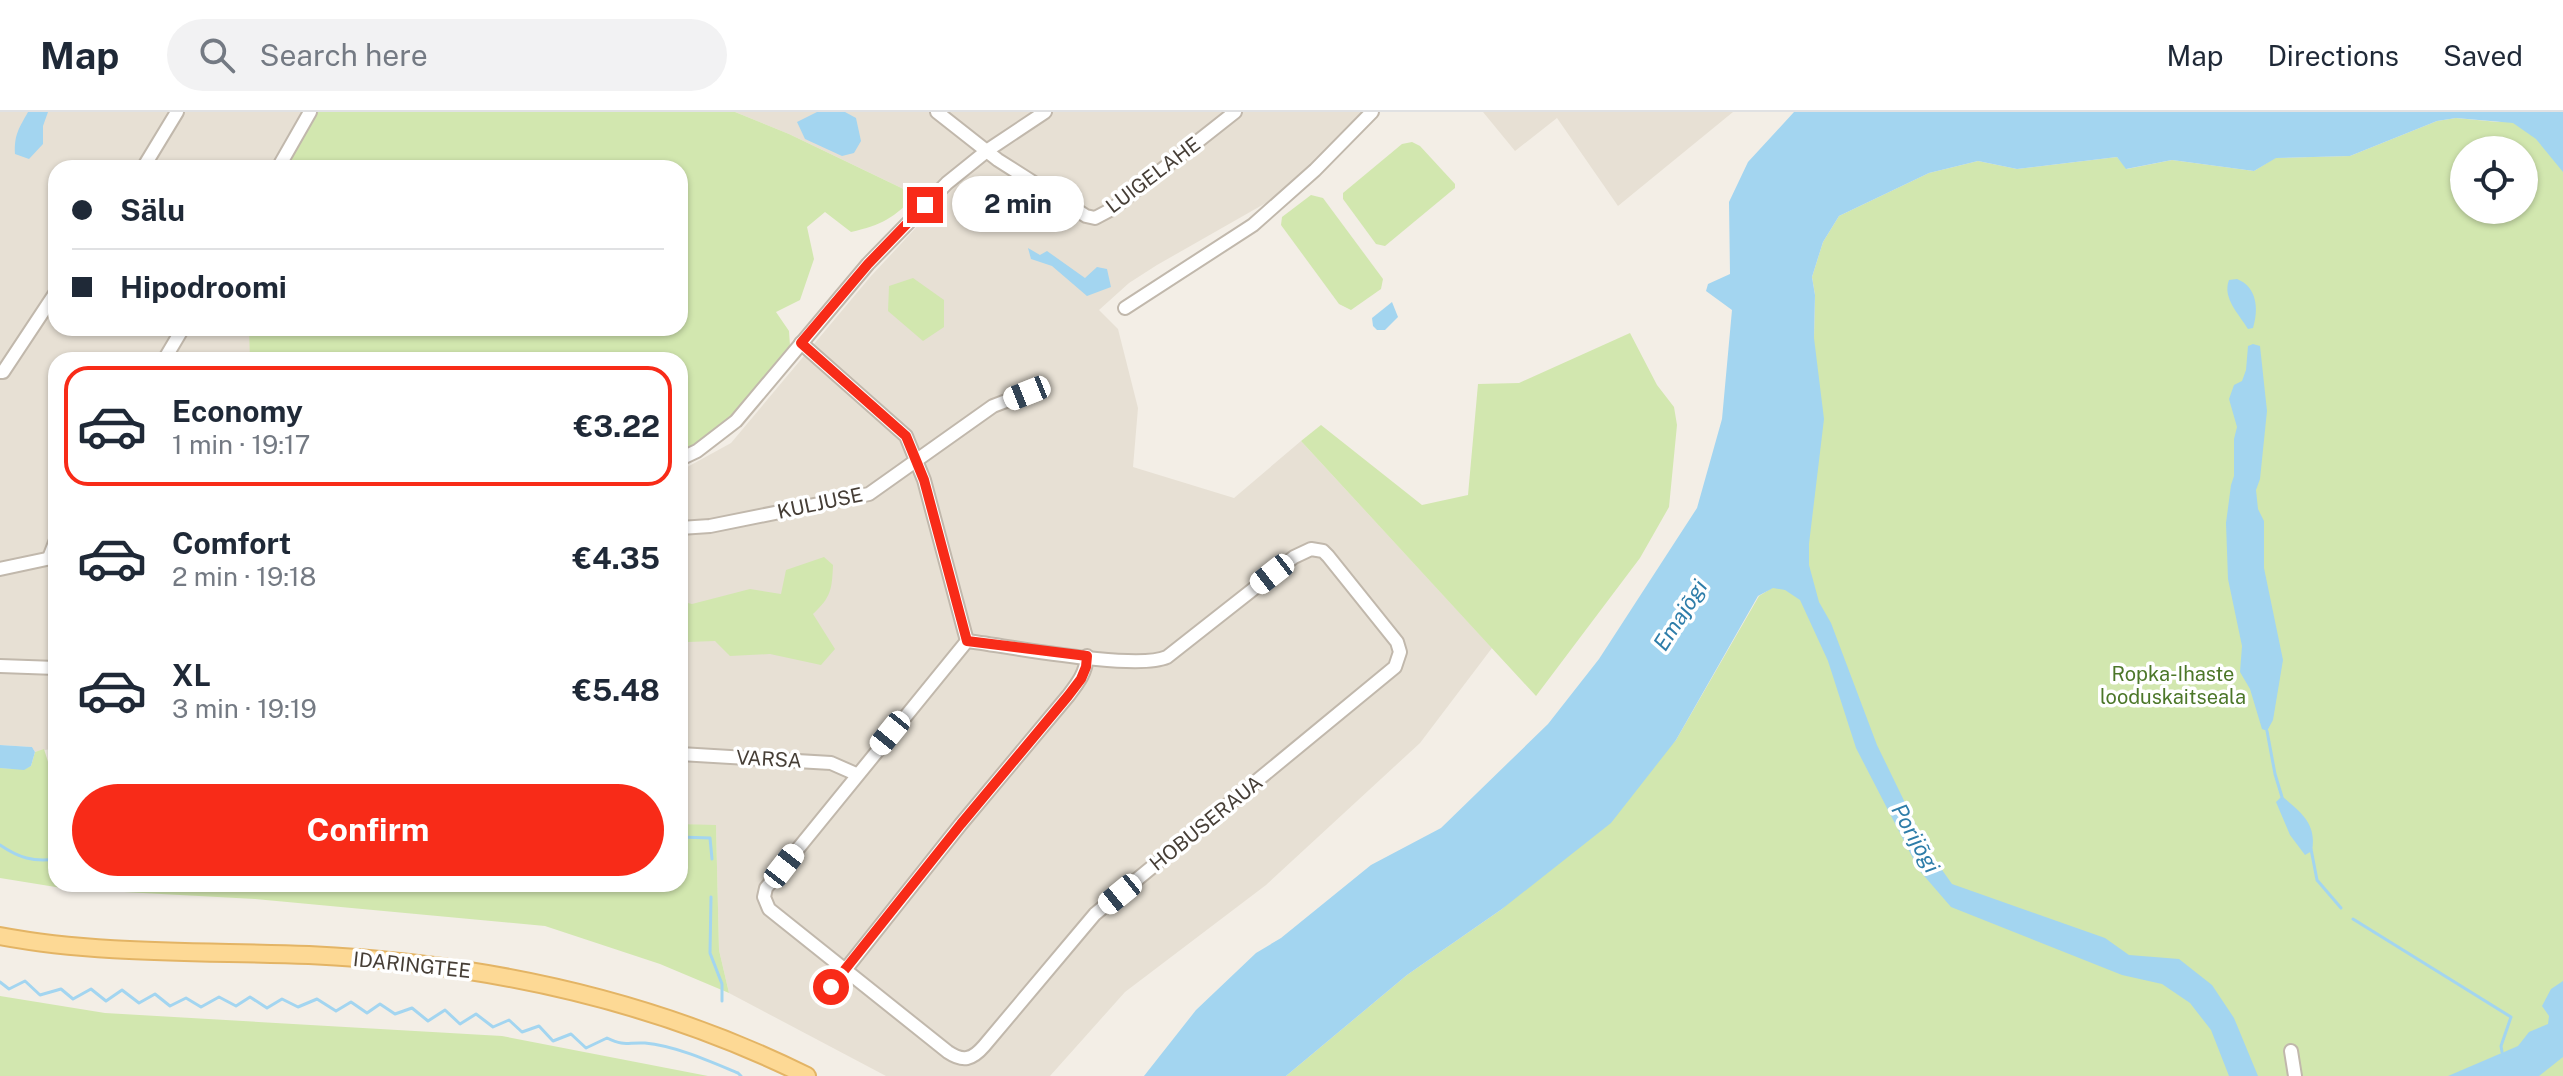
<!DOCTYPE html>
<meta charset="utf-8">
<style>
body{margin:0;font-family:"Public Sans",sans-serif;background:#f2f2f3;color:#1f2937;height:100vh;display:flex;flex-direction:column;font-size:30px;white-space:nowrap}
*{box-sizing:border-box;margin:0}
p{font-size:26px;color:#747a83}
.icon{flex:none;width:44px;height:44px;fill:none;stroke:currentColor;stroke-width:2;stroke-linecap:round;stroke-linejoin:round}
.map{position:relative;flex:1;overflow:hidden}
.details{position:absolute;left:48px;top:240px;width:640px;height:540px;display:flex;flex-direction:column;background:#fff;border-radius:24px;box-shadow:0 2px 6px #0004}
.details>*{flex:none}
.hud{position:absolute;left:48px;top:48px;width:640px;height:176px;border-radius:24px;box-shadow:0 2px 6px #0004;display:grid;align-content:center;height:176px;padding:0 24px;background:#fff}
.tools{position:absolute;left:2450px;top:24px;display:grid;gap:16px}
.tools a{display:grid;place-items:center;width:88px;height:88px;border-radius:50%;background:#fff;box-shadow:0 2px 6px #0004;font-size:40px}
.end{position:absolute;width:36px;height:36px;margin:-18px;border:10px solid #f82b18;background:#fff;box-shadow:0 0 0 4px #fff}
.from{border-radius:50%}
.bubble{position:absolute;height:56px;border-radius:28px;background:#fff;box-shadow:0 2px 6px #0004;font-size:26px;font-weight:700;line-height:56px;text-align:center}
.car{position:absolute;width:24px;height:48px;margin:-24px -12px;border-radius:10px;box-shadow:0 0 6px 2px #0007;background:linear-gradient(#fff 24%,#345 0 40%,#fff 0 76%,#345 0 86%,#fff 0)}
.hud b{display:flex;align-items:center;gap:28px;height:76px;font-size:30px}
.hud b+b{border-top:2px solid #e0e1e3}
.hud i{width:20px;height:20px;background:#1f2937}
ul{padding:14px 0 0;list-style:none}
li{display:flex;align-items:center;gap:24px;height:120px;margin:0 16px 12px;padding:0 8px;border:4px solid transparent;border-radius:24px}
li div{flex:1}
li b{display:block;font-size:30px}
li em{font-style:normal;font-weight:700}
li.active{border-color:#f82b18}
li>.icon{width:72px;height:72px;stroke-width:1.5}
.button{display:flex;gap:16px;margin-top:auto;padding:16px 24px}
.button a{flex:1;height:92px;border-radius:48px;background:#f82b18;color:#fff;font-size:32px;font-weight:700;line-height:92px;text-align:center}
header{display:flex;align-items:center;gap:48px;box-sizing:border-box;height:112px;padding:0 40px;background:#fff;border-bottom:2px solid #e0e1e3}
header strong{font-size:38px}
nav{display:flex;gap:44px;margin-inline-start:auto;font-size:28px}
.search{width:560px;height:72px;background:#f2f2f3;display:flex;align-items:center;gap:20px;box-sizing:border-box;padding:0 28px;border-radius:44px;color:#747a83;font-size:30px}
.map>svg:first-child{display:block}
</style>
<header>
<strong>Map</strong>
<div class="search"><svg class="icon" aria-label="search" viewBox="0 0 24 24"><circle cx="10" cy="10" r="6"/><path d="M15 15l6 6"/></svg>Search here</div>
<nav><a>Map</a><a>Directions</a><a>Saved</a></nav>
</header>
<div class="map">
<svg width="2563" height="964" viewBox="0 0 2563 964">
<rect width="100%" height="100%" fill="#f3eee6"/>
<g fill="#e7e0d4">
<path d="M0 0H311L279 56H56V216H249L251 233 250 248H56V636L35 640 32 635 0 633Z"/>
<path d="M735 0H1367L1280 83 1157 153 1129 171 1099 198 1118 217 1138 296 1133 355 1234 386 1301 329 1492 536 1420 631 1266 773 1125 880 1050 964H886L729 881 719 838 716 714 680 712V359L731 331 871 164 937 93 789 22Z"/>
<path d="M1483 0H1733L1618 94 1557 6 1515 39Z"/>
</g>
<g fill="#d2e7af" fill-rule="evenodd">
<path d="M311 0H735L789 22 916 83C894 106 882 113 851 120L825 100 807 115 814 147 800 188 776 200 789 219 790 234C758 273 728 320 680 341V248H250L249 216H680V56H279Z"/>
<path d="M2563 0V964H1286L1407 863 1502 797 1676 628 1759 484 1772 476 1814 226 1815 183 1812 165 1823 130 1839 104 1929 61 1978 49 2017 57 2117 45 2127 57 2172 48 2254 59 2275 46 2350 44 2437 9 2456 6 2498 10ZM2464 38H2524V98H2464Z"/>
<path d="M1412 30 1420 34 1455 72V76L1385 134 1376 132 1343 87V81L1402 32Z"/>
<path d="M1311 83 1323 86 1383 167 1381 177 1351 198 1339 192 1281 113 1282 105Z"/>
<path d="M913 166 944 188V215L923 229 888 199 889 174Z"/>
<path d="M1630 221 1657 273 1674 295 1677 313 1669 395 1640 446 1536 584 1301 329 1321 313 1422 393 1468 383 1478 272 1519 271Z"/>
<path d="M824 445 833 453C832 478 831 485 813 502L835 537 821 553 770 542 730 544 715 529 688 530 680 524V489L692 492 750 477 781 482 786 458Z"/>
<path d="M44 637 49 653 56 655V772H680V712L716 713 719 838 729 881 660 852 545 814 255 787 68 777 0 766V656L24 657 31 654 35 640Z"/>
<path d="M0 884 105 901 502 924 708 964H0Z"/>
</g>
<g fill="#a3d5f0">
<path d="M28 0H48L43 14V32L29 47 15 42C14 23 19 16 28 0Z"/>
<path d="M817 0H845L856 6 861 29 854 41 842 44 805 27 797 10Z"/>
<path d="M1794 0H2563V60L2536 27 2513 11 2456 6 2437 9 2350 44 2276 46 2254 59 2172 48 2126 57 2117 45 2017 57 1978 49 1929 61 1839 104 1823 130 1812 165 1815 183 1814 226 1824 307 1809 432V453L1819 490 1831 511 1877 633 1928 738 1952 772 2105 826 2129 843 2179 847 2212 873 2234 906 2258 964H2229L2211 918 2190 891 2162 872 2122 863 1951 795 1919 758 1856 636 1828 549 1800 488 1785 478 1773 476 1758 484 1676 628 1611 711 1502 797 1407 863 1286 964H1144L1196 898 1256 841 1281 826 1371 753 1441 716 1548 612 1599 547 1697 396 1722 307 1732 198 1706 179 1708 172 1730 162 1729 90 1748 50Z"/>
<path d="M1028 136 1040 143 1047 139 1085 166 1097 155 1107 157 1111 175 1087 184 1052 154 1031 147Z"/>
<path d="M2237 167C2257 175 2259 197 2253 216L2248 217C2239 202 2222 186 2229 168Z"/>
<path d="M1392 190 1398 205 1385 218H1377L1373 214 1372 206Z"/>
<path d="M2253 232 2260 234 2267 299 2260 367 2256 378 2258 397 2264 409V456L2283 548 2273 608 2267 619 2262 617 2250 577 2240 560 2242 534 2228 467 2226 411 2231 373 2234 364V327L2237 315 2229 287 2234 273 2242 269 2246 258 2248 234Z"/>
<path d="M0 633 32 635 35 640 31 654 24 658 0 656Z"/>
<path d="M2282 684C2301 701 2317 711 2312 739L2305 743 2290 723 2276 690Z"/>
<path d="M2563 869V945L2539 964H2448L2518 934 2529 920 2548 912 2549 904 2542 894 2551 877Z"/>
</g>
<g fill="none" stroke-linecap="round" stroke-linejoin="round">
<g stroke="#a3d5f0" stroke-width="3">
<path d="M2267 619 2275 662 2282 685"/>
<path d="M680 725 710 726 712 747"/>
<path d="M0 733C19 746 33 750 56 747"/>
<path d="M2311 737 2317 768 2341 796"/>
<path d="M711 785 710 841 722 872V889"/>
<path d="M2353 807 2511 905 2501 934 2502 940"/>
<path d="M0 870 9 877 25 869 40 883 61 877 73 887 91 877 106 889 122 878 139 891 155 882 170 894 186 886 201 895 219 885 236 894 250 885 267 896 282 887 298 895 317 887 336 899 351 890 367 901 380 892 395 902 412 896 428 909 445 898 460 912 476 902 493 915 509 908 522 920 539 914 553 929 571 922 586 936 607 926C626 935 626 930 645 931 676 934 709 949 738 961L741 964"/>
</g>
<g stroke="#c1b8ac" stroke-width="16">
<g id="minor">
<path d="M937 0 998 48 1086 104 1095 106 1112 97 1235 0"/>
<path d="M143 56 177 0"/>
<path d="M278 56 310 0"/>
<path d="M1125 196 1253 113 1315 58 1372 0"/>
<path d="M801 231 906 324 924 368 967 529"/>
<path d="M164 248 183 216"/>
<path d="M0 260H3L56 180"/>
<path d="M680 347 697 339 736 309 868 152 947 71 988 38 1045 0"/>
<path d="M680 416 710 414 869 382 993 294 1027 281"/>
<path d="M1311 437 1323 439 1328 444 1397 530 1400 540 1395 555 1095 802 984 934C972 948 963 950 948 940L769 797 764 785 766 776 967 529C1008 534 1136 559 1167 545L1294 445Z"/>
<path d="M49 446 56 428"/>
<path d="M0 457 56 445"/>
<path d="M0 554 56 556"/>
<path d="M680 642 831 651 856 662"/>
<path d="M830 877 961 712 1068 584C1078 571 1086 561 1087 544"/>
<path d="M2291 939 2295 964"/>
</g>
</g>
<g stroke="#e3b465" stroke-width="20">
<path id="major" d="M0 824C101 843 206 839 309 843 481 851 652 887 807 964"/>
</g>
<use href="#minor" stroke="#fff" stroke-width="12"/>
<use href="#major" stroke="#fdd995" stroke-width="16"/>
</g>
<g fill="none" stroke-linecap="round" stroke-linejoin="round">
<path stroke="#f82b18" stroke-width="10" d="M831 875 961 712 1068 584 1081 567 1086 555 1087 544 967 529 924 368 906 324 801 231 868 152 925 93"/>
</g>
<g text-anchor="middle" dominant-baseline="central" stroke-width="7" stroke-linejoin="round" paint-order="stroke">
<g font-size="20" fill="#463e36" stroke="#fff">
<text transform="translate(1153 63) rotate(-37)">LUIGELAHE</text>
<text transform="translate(820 391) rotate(-12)">KULJUSE</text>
<text transform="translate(769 647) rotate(3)">VARSA</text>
<text transform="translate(1206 711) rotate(-39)">HOBUSERAUA</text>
<text transform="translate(412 853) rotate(6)">IDARINGTEE</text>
</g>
<g font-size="20" fill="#4c7729" stroke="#fff">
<text x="2173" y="562">Ropka-Ihaste<tspan x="2173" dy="23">looduskaitseala</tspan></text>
</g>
<g font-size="22" font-style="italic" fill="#2e7da9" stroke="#fff">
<text transform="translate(1680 503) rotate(-57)">Emajõgi</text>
<text transform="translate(1916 726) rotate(61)">Porijõgi</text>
</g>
</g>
</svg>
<div class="tools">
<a><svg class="icon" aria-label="locate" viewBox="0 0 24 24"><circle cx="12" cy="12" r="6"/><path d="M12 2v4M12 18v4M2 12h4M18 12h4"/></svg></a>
</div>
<i class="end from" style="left:831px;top:875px"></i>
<i class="end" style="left:925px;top:93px"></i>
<div class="bubble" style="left:952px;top:64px;width:132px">2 min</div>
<i class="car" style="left:1027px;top:281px;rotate:248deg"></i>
<i class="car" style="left:1272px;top:462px;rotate:232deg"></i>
<i class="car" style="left:890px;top:621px;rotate:219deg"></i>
<i class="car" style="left:784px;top:754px;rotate:38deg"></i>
<i class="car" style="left:1120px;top:782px;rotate:231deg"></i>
<div class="hud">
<b><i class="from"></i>Sälu</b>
<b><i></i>Hipodroomi</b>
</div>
<section class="details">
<ul>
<li class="active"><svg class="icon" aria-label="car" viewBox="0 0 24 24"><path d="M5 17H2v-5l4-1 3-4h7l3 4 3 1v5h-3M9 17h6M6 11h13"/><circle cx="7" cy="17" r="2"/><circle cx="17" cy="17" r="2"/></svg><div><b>Economy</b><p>1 min · 19:17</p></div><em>€3.22</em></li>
<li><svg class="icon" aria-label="car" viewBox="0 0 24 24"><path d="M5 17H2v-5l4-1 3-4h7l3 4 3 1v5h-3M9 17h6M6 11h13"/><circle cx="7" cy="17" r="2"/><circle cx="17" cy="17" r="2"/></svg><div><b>Comfort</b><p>2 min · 19:18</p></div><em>€4.35</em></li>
<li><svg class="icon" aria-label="car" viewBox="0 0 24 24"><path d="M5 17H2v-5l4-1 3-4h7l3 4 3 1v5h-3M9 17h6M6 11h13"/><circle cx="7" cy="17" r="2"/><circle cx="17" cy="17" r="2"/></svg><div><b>XL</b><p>3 min · 19:19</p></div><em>€5.48</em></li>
</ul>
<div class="button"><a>Confirm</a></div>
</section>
</div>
